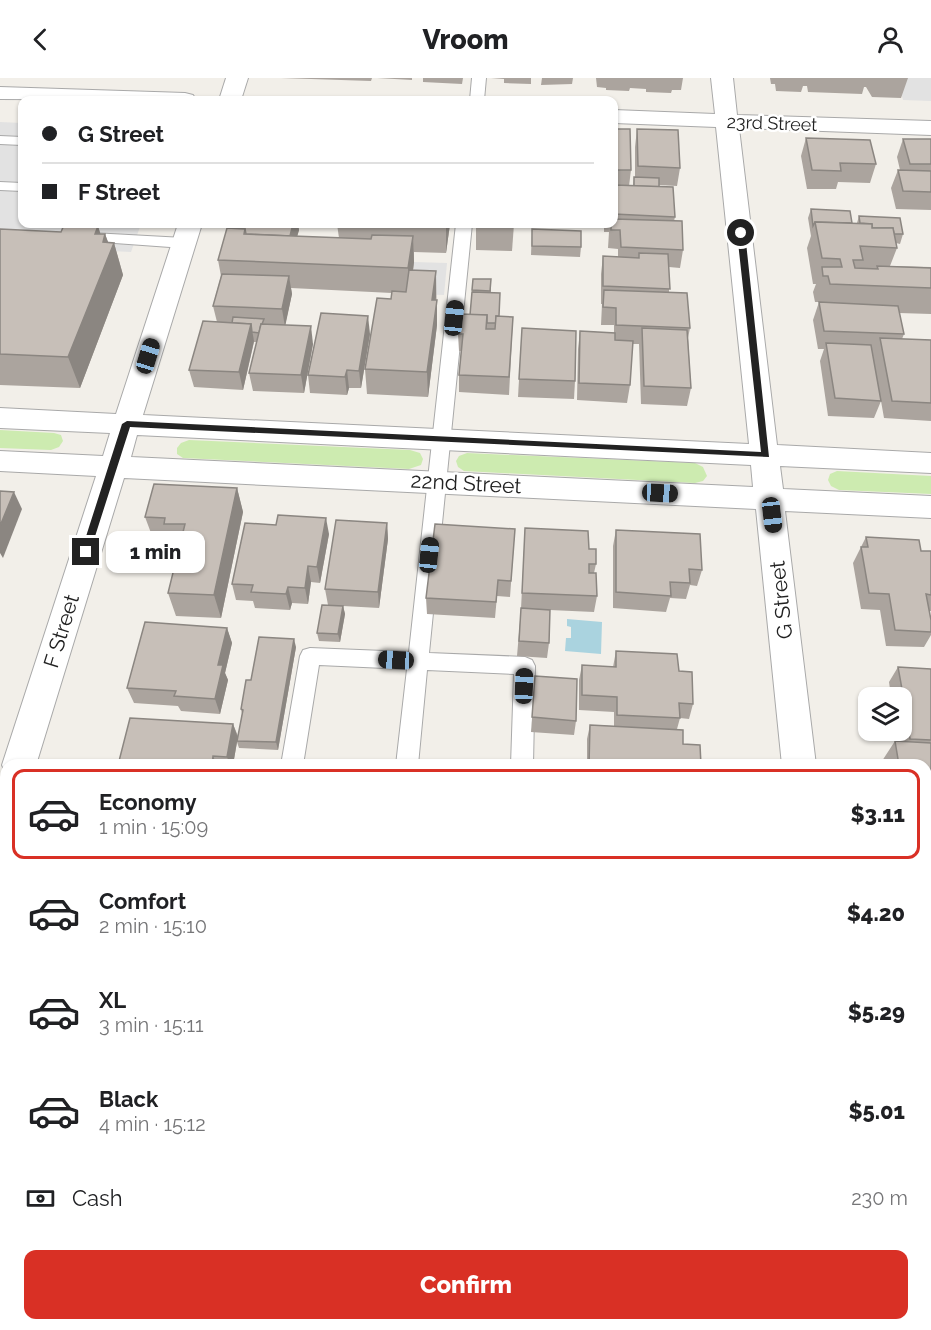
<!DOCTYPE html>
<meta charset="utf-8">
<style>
body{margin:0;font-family:Raleway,sans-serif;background:#f6f6f6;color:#202124;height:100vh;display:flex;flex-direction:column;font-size:22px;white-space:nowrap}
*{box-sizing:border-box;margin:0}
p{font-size:20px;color:#757577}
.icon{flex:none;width:33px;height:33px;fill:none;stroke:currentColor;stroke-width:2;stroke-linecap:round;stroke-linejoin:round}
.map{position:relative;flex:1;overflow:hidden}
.details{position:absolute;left:0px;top:681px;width:932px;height:572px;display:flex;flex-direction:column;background:#fff;border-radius:18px 18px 0 0;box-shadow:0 2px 4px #0004}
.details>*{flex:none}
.guide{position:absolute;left:18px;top:18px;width:600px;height:132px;border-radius:12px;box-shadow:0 2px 4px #0004;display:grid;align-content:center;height:132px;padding:0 24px;background:#fff}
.fabs{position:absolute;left:858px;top:609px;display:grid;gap:12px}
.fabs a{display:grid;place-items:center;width:54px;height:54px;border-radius:12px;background:#fff;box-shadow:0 2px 4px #0004;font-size:30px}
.end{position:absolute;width:27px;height:27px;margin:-14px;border:8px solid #222;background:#fff;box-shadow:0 0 0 3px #fff}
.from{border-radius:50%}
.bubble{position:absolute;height:42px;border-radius:12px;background:#fff;box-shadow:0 2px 4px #0004;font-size:20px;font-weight:800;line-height:42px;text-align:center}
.car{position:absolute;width:18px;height:36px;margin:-18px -9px;border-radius:8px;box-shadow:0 0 4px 2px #0007;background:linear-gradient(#222 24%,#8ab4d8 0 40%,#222 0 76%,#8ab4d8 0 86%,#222 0)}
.guide b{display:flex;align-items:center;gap:21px;height:57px;font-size:22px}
.guide b+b{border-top:2px solid #e0e0e0}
.guide i{width:15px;height:15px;background:#202124}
ul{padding:10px 0 0;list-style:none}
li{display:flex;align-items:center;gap:18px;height:90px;margin:0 12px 9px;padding:0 12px;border:3px solid transparent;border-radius:12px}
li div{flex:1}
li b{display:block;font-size:22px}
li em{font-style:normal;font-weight:800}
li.on{border-color:#d93025}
li>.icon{width:54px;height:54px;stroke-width:1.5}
.pay{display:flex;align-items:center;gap:15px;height:66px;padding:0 24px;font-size:22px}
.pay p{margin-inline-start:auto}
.primary-button{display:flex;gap:12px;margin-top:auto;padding:12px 24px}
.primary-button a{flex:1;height:69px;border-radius:12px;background:#d93025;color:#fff;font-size:24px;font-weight:800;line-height:69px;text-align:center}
header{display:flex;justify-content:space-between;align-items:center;height:78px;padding:0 24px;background:#fff;font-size:27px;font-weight:800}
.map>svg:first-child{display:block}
</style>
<header><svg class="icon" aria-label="back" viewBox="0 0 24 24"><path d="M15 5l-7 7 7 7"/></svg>Vroom<svg class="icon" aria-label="person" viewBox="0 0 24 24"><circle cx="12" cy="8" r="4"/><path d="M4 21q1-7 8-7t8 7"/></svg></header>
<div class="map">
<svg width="931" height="1252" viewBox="0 0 931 1252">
<rect width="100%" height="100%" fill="#f2efe9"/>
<g fill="#cdebb0">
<path d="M0 352 54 355 61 357 63 363 59 369 51 372 0 370Z"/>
<path d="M189 362 410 372 420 375 423 381 421 387 409 391 183 380 177 376V370L181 365Z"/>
<path d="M467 375 695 385 703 389 707 398 703 403 695 405 464 393 458 389 456 383 459 378Z"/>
<path d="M837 393 931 398V416L839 412 831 408 828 402 830 396Z"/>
</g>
<g fill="#e2e2e2">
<path d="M897 0H931V23L903 22Z"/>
<path d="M0 44 22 45V146H141L131 174 9 168 0 185Z"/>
<path d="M414 184 447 185 444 217 410 216Z"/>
</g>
<path fill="#aad3df" d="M567 541 602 544 601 576 565 573 566 560H571V549L567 548Z"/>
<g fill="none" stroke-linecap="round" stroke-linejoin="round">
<g stroke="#a9a9a9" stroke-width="2">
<g id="service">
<path d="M472 0H486L484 22H470Z"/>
<path d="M0 58 22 59V67L0 66Z"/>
<path d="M0 104 22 105V113L0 112Z"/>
<path d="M456 146H472L429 575 525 579 532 582 535 588 533 687H511L514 596 427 592 418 687H396L407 591 319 587 303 687H281L300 578 303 572 310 570 409 574Z"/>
<path d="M92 155 184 160 192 165 184 170 87 163 84 160 87 157Z"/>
<rect x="336" y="1246" width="28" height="6"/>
</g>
</g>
<g stroke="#a9a9a9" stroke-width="2">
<g id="minor">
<path d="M226 0H248L241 22H219Z"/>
<path d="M711 0H733L737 37 931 43V57L739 50 777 367 931 375V395L780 388 783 411 931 418V440L785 433 816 687H782L756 431 124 400 36 687H6V696L2 687 96 398 0 393V373L103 378 110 355 0 350V330L116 336 178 146H202L143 337 749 366 716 49 614 45V32L715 36ZM137 357 751 387 753 409 131 379Z"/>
<path d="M0 9 185 15 193 17 196 22 0 21Z"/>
<path d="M6 711V760L0 762V714Z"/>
<path d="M0 945 6 946V986L0 985Z"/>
<rect x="926" y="1005" width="5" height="40"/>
<rect x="0" y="1024" width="6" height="40"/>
<rect x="926" y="1091" width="5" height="42"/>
<path d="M838 1246H882L883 1252H839Z"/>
</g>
</g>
<use href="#service" fill="#fff" fill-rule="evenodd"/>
<use href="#minor" fill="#fff" fill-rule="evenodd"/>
</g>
<g fill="#aba49e">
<path d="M281 0H372L371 3Z"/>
<path d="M377 0H412V2Z"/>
<path d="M423 0H463L462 6 423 4Z"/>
<path d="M491 0H531V6L504 5V1Z"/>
<path d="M542 0H573L572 6 541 7Z"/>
<path d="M596 0H683L681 12H672L671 15 646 14V11L630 10 629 13 606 12V10L597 9Z"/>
<path d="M770 0H908L901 20 872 19 866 9H864L862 16 808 14 807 8H803L801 14 776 13 775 6H771Z"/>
<path d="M614 51 631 92 629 108H633L634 99H635V69L637 51 680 90 677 108 659 107 675 139 674 143 683 172 680 190 669 189V214L690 250 688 260 691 310 687 328 641 326 639 266H632L630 307 627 325 577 322 578 271 580 253 614 255V247H601L602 226H601V196L603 178 618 179V171L608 170 609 154H604V146H614Z"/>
<path d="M806 60 876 86 870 105 838 104 836 111H807L801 78Z"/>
<path d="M903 61H931V132L896 131 891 110 898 92H900L897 79Z"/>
<path d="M811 131 852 145H857L859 138 903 156 900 166 896 165 897 170 890 188 931 189V236L899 235 904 256 902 261 931 262V343L884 340 881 323 874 340 828 338 820 283 824 271H818L813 242 819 224H820H815L813 214 816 206H813L807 170 811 158 808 140Z"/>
<path d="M240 146H304L303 148H298L299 152 297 158 339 160 337 146H450L446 175 414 174V184L413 192 436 193 437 247 428 319 367 316 365 291 391 221 392 215 291 210 292 216 285 247 313 266 304 315 253 313 249 295 257 264H254L243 312 194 309 189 292 217 244 213 228 221 198 218 182 238 151Z"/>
<path d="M476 146H514L512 173 476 172Z"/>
<path d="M98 148 100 156H105L108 164 114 165 123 197 80 310 0 307V151L61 154Z"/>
<path d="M532 151 581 169 580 179 531 177Z"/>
<path d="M473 201H491V215L499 238 513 239 509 317 459 314V297L461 273H459L458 256 470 237Z"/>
<path d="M522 250 575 303 574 321 518 319Z"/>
<path d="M370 256 361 310H349L347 317 310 315 308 297Z"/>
<path d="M237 410 243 434 221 540 176 538 168 515 179 469H172L170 463H154L145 439Z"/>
<path d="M387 445 388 461 379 530 343 528 345 536 340 564 319 563 317 555 328 527 325 511Z"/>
<path d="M525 450 589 471 596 486 594 495 597 518 594 534 550 532 549 565 547 580 517 578 521 531Z"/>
<path d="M515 451 510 519 497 518 495 540 427 536 426 520Z"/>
<path d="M616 452 702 492 697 508 690 507 686 521 670 520 666 534 613 530V468Z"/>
<path d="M329 456 320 505 311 504 308 526 292 525 290 532 255 530 253 523 236 522 232 506Z"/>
<path d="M866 459 921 473H931V533H929L931 542V557L924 569 886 568 880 532 861 531 853 485Z"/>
<path d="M227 550 232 565 225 595 228 602 220 636 181 633 178 628 134 625 127 610Z"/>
<path d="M296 569 278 672 239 670 237 664 233 687H118L233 646 238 658 242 636 241 631 251 602Z"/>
<path d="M616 573 679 593 693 626 689 641 680 640 677 651 683 666 701 687H587V661L590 647 614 648V634L579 632V602L582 587 613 589Z"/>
<path d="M898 589 931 591V751H926V687H882V683L895 663H899L897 652H902V620H884L889 611H890L889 604Z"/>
<path d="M535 598 576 643 574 657 531 654Z"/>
<path d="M926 784H931V937L926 936Z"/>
<path d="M623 1246H729L730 1252H623Z"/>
</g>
<g fill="#8b8681">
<path d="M293 146H298L299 152 292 177 290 159Z"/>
<path d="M446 146H450L446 175Z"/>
<path d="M98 148 103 164 105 156 111 172 114 165 123 197 80 310 68 279 95 156Z"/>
<path d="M413 158 414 184 410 216 408 190Z"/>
<path d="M436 193V219L432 247V222Z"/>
<path d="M289 198 292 216 285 249 282 231Z"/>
<path d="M437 222V247L428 319 427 294Z"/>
<path d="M368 238 370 256 361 310 359 293Z"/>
<path d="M251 246 254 263 243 312 239 294Z"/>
<path d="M311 248 313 266 304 315 301 297Z"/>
<path d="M347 292 349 310 347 317 345 299Z"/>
<path d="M237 410 243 434 221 540 214 517Z"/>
<path d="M14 414 22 431 3 480 0 475V448Z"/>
<path d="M326 440 329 456 320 505 317 489Z"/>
<path d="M387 445 388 461 379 530 378 514Z"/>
<path d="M308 488 311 504 308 526 305 510Z"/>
<path d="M288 509 292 525 290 532 286 516Z"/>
<path d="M343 528 345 536 340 564 338 556Z"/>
<path d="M227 550 232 565 225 595 228 602 220 636 215 621 218 587Z"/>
<path d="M294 561 296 569 278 672 276 664Z"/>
<path d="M233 646 238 660 237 663V664L233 687H230L227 679Z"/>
<path d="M213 678 217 687H212Z"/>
<path d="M6 1236V1246H17L16 1252H2Z"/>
<path d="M80 1246H91L90 1252H79Z"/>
<path d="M195 1246H207L206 1252H195Z"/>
<path d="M318 1246H323L322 1252H318Z"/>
</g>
<g fill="#c7bfb8" stroke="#8b8681" stroke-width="1.5">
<path d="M614 51H630L631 92H614Z"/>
<path d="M637 51 678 52 680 90 638 88Z"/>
<path d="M806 60 870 62 876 86 840 85 841 93 812 92Z"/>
<path d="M903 61H931V86H910Z"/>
<path d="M898 92 931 93V114L903 113Z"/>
<path d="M634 99 659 100V109L634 108Z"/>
<path d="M614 107 673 109 675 139 614 136Z"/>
<path d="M811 131 850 133 852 145 815 144 813 148Z"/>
<path d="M859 138 900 140 903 156H894L893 150H872V146L860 145Z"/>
<path d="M614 141 682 143 683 172 621 169 620 152H611V146H614Z"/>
<path d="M815 144 872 146V150H893L897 170 860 168 863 182H853L855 190 878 191 877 188 931 190V210L830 206 828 198H823L822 189H842L840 181 822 180Z"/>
<path d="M240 146H293L290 158 246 156 245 151H238Z"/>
<path d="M347 146H446V149Z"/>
<path d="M64 147 98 148 95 156H105L103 164 114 165 68 279 0 276V151L61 154Z"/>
<path d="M227 150 245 151 244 156 371 161 372 157 413 158 408 190 218 182Z"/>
<path d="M532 151 581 153V169L532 168Z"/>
<path d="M639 175 668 176 670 211 603 208V178L639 180Z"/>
<path d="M409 192 436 193 432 222H437L427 294 365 291 377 220 391 221 392 213 406 214Z"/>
<path d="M222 196 289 198 282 231 213 228Z"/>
<path d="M473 201H491L490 213 472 212Z"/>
<path d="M604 212 687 215 690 250 616 247V230L603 229Z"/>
<path d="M472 214 500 215 499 238H496V245H487V237H470Z"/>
<path d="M819 224 898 228 904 256 824 253Z"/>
<path d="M321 235 368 238 359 293 347 292 345 299 308 297Z"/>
<path d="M461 236 487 237 486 251H495L496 238 513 239 509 299 459 297 463 256H458Z"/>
<path d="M233 239 264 241 262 246H261L259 255 252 254 251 246 232 245Z"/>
<path d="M203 243 251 246 239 294 189 292Z"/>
<path d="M261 246 311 248 301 297 249 295Z"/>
<path d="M522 250 576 253 575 303 519 301Z"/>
<path d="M642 250 687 252 691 310 644 308Z"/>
<path d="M580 253 615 255V262L633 263 630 307 579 305Z"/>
<path d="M880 260 931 262V325L892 323Z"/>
<path d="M826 265 871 267 881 323 835 320Z"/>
<path d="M154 406 237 410 214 517 168 515 185 446H164L165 440 145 439Z"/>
<path d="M0 413 14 414 0 448Z"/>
<path d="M278 437 326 440 317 489 308 488 305 510 288 509 286 516 251 514 253 507 232 506 245 445 276 447Z"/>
<path d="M336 442 387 445 378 514 325 511Z"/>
<path d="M435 446 515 451 511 503 498 502 496 524 426 520Z"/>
<path d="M525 450 588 453 589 471H596V486H589V495H596L597 518 522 515Z"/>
<path d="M616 452 700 456 702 492 689 491 690 505 670 504 671 518 616 514Z"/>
<path d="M866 459 919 462 921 473H931V517L926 516 931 542V554L895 552 889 516 869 515 861 469H868Z"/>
<path d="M322 527 343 528 338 556 317 555Z"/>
<path d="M521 530 550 532 549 565 519 563Z"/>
<path d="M145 544 227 550 218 587H223L215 621 174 618 176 613 127 610Z"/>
<path d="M259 559 294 561 276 664 237 663 243 632 241 631 246 602H251Z"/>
<path d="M616 573 677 576 679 593 692 594 693 626 679 625 680 640 617 637V619L582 617V587L616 589Z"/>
<path d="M898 589 931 591V662L910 661 907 638H902V620H891L889 611H902Z"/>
<path d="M535 598 577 601 576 643 532 639Z"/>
<path d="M130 640 233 646 227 679 213 678 212 687H118Z"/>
<path d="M590 647 683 652V666L700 667 701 687H589Z"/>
<path d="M895 663 931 665V732L926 731V687H899Z"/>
<path d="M926 784H931V902L926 866Z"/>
<path d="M0 1146 6 1147V1236L2 1252H0Z"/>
<path d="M20 1246H80L79 1252H18Z"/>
<path d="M115 1246H195V1252H114Z"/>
<path d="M225 1246H318V1252H224Z"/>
<path d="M372 1246H478L477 1252H372Z"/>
<path d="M502 1246H587V1252H501Z"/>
<path d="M627 1246H729L730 1252H628Z"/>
</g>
<path fill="#222" d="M741 153 745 155 769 379 130 349 90 474 86 477 81 474 122 346 127 343 761 374 737 155Z"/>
<g text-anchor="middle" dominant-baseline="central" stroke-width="5" stroke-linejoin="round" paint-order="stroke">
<g font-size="18" fill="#222" stroke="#fff">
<text transform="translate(772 45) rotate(2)">23rd Street</text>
</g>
<g font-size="21" fill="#222" stroke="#fff">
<text transform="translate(466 405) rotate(3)">22nd Street</text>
<text transform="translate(781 522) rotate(-96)">G Street</text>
<text transform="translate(61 553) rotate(-73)">F Street</text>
</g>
</g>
</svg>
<div class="fabs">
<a><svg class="icon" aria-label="layers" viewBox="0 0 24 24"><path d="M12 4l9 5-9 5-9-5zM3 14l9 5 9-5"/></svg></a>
</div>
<i class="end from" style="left:741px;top:155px"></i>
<i class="end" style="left:86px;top:474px"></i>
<div class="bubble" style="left:106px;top:453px;width:99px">1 min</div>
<i class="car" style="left:454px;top:240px;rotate:6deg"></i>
<i class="car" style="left:148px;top:278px;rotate:17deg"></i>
<i class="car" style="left:660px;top:415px;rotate:93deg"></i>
<i class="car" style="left:772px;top:437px;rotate:173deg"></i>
<i class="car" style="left:429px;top:477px;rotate:6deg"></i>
<i class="car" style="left:396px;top:582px;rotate:273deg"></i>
<i class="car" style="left:524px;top:608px;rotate:2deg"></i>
<div class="guide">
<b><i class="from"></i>G Street</b>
<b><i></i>F Street</b>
</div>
<section class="details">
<ul>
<li class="on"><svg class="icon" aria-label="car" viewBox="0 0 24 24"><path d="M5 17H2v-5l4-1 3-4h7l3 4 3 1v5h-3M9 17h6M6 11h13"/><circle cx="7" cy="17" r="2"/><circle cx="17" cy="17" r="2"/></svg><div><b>Economy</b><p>1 min · 15:09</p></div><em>$3.11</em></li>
<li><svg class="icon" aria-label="car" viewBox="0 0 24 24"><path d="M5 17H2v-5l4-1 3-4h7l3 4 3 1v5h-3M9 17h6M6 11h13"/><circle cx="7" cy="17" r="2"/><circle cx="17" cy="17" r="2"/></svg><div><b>Comfort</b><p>2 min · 15:10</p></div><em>$4.20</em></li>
<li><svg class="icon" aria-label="car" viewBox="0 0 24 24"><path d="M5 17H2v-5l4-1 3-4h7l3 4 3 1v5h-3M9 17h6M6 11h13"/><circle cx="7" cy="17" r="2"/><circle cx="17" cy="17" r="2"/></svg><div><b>XL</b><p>3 min · 15:11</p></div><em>$5.29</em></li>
<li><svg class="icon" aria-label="car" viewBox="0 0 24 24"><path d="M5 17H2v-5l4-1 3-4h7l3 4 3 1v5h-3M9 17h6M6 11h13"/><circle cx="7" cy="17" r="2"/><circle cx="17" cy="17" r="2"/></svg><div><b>Black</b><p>4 min · 15:12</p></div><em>$5.01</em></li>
</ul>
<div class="pay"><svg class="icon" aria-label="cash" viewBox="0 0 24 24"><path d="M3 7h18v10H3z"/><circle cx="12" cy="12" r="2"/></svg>Cash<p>230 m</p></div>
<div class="primary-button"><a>Confirm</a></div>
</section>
</div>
